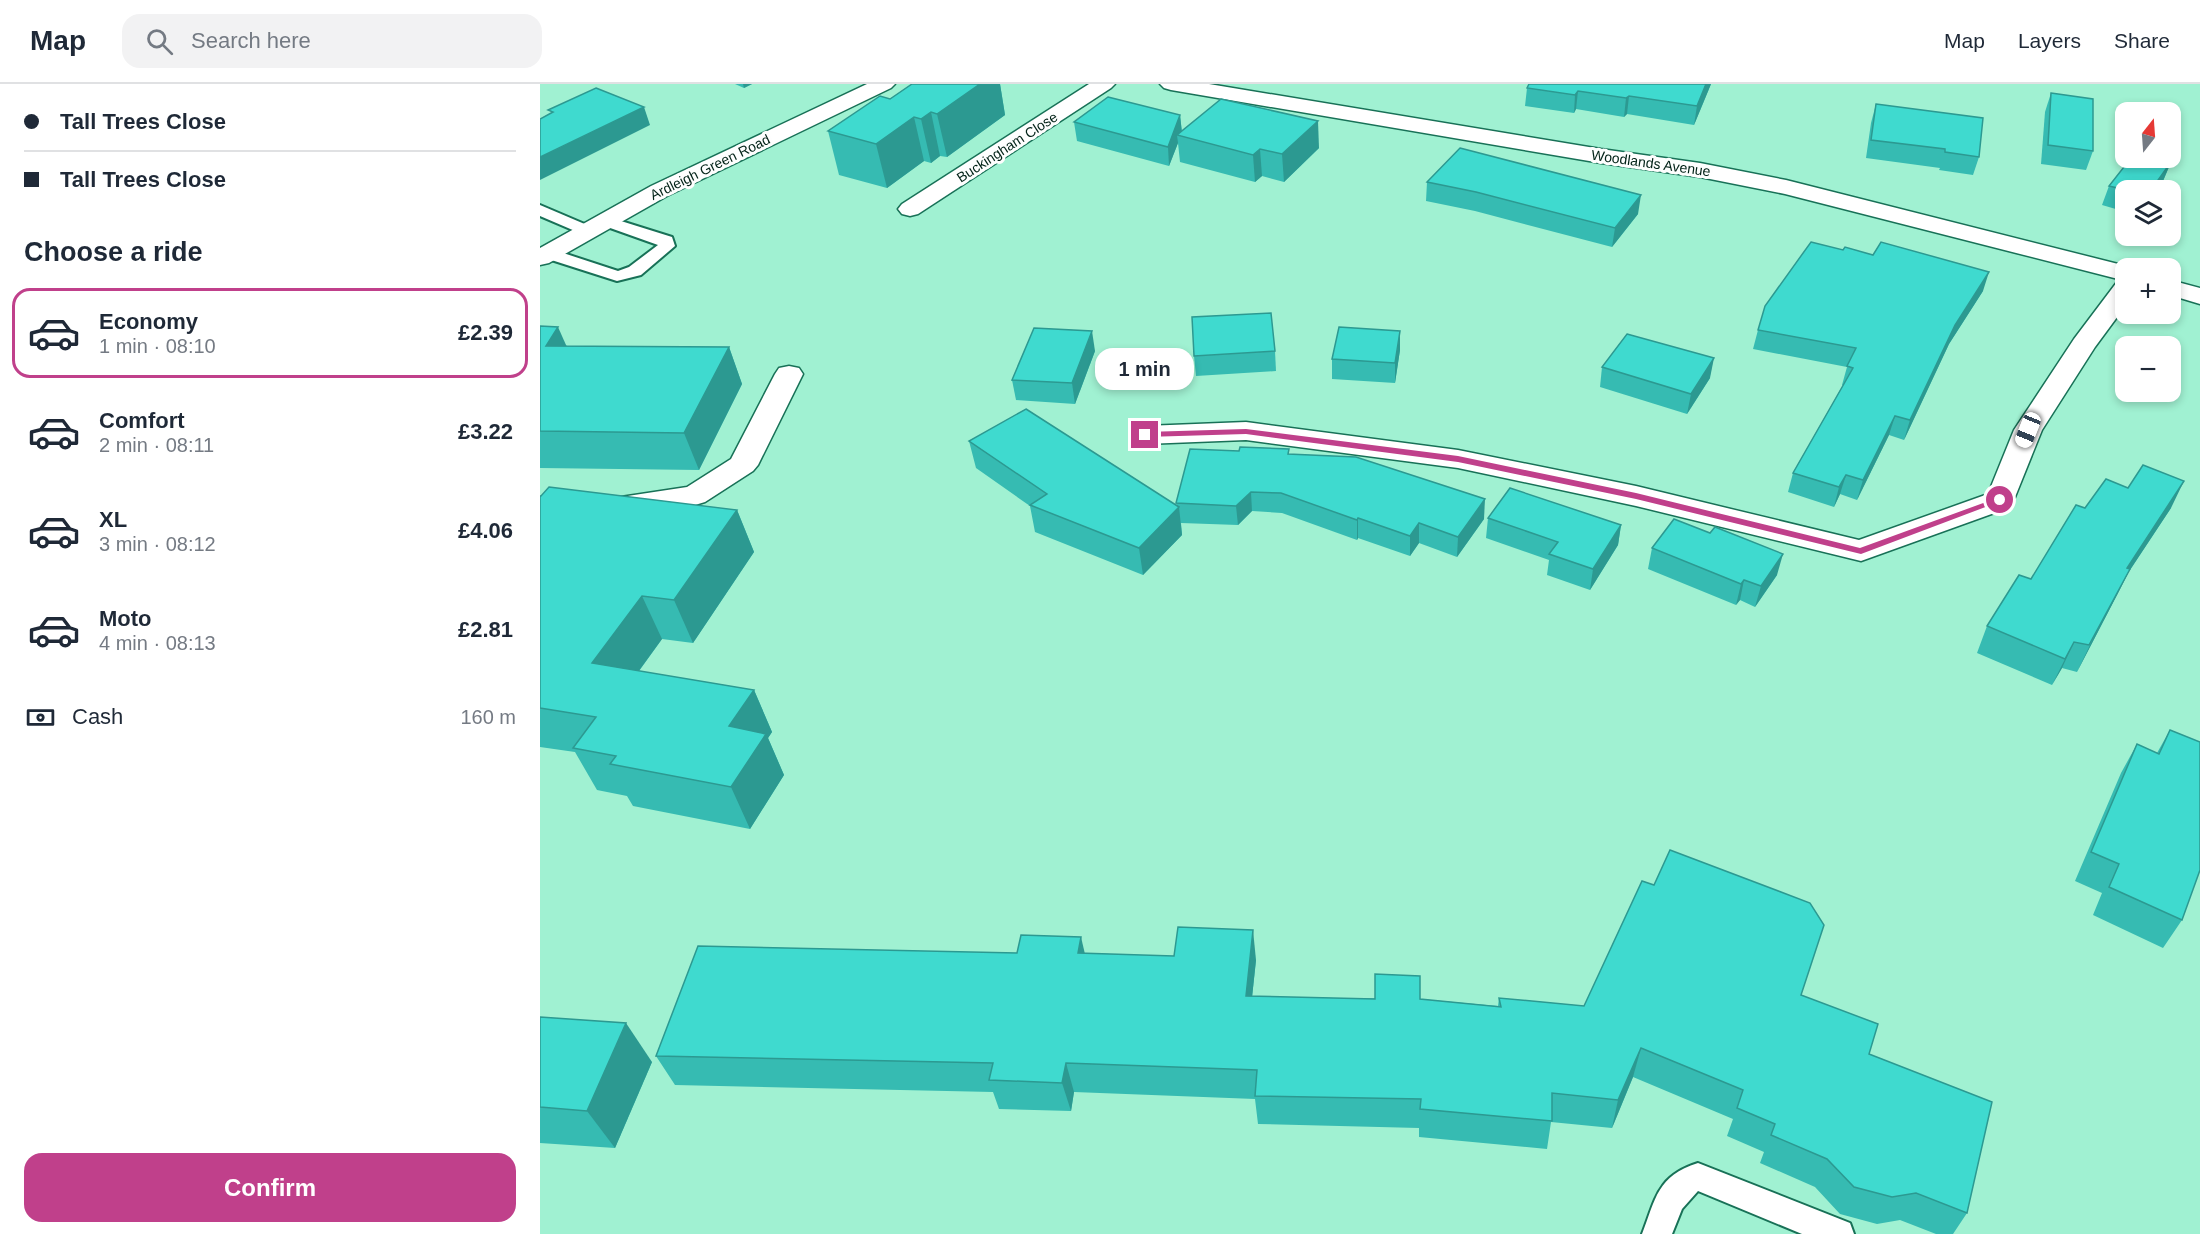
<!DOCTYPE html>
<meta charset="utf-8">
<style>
body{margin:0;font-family:Helvetica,sans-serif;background:#f2f2f3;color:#1f2937;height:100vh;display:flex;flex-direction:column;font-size:22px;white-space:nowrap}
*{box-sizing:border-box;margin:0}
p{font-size:20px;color:#747a83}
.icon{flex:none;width:33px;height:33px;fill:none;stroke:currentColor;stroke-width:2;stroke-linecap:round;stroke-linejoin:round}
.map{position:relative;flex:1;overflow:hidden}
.side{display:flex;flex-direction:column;background:#fff;width:540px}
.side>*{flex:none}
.banner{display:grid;align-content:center;height:132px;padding:0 24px;background:#fff}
.needle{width:39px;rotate:17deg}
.fabs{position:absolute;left:1575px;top:18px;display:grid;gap:12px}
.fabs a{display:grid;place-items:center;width:66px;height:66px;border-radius:12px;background:#fff;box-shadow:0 3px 9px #0003;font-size:30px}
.end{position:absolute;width:27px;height:27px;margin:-14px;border:8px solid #c0408b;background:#fff;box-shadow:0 0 0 3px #fff}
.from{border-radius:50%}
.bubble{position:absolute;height:42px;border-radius:18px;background:#fff;box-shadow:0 3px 9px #0003;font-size:20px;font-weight:700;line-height:42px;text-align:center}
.car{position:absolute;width:18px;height:36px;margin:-18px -9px;border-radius:8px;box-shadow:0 0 4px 2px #0007;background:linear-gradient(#fff 24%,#345 0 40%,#fff 0 76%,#345 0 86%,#fff 0)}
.banner b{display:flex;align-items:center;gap:21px;height:57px;font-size:22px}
.banner b+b{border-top:2px solid #e0e1e3}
.banner i{width:15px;height:15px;background:#1f2937}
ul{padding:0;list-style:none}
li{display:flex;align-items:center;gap:18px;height:90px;margin:0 12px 9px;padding:0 12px;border:3px solid transparent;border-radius:18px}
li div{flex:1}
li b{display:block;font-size:22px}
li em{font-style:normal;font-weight:700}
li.selected{border-color:#c0408b}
li>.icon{width:54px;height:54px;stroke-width:1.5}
h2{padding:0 24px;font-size:27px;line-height:72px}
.pay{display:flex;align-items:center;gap:15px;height:66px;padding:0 24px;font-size:22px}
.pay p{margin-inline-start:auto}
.action{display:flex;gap:12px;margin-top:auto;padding:12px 24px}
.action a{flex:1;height:69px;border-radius:18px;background:#c0408b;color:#fff;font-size:24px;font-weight:700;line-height:69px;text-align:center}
header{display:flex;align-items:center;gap:36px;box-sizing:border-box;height:84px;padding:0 30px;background:#fff;border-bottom:2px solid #e0e1e3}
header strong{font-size:28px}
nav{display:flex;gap:33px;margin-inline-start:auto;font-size:21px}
.search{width:420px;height:54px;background:#f2f2f3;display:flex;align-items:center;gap:15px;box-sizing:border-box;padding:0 21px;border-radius:18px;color:#747a83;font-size:22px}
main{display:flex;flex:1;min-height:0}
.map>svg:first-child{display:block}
</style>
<header>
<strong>Map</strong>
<div class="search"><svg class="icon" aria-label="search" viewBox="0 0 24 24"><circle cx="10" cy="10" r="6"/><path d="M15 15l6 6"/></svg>Search here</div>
<nav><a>Map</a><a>Layers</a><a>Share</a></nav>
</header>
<main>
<section class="side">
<div class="banner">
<b><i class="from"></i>Tall Trees Close</b>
<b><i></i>Tall Trees Close</b>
</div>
<h2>Choose a ride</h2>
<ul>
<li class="selected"><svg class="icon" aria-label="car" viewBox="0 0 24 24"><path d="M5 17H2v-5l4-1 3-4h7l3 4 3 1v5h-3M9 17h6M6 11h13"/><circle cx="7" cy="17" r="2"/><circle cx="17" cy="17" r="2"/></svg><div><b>Economy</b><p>1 min · 08:10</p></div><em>£2.39</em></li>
<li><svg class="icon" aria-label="car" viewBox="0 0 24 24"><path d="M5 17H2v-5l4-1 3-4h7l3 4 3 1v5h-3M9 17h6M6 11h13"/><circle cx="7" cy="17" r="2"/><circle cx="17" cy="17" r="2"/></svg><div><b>Comfort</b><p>2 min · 08:11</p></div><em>£3.22</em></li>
<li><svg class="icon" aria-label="car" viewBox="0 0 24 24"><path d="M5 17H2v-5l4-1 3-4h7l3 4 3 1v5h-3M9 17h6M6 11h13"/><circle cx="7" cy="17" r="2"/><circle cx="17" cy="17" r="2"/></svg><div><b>XL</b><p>3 min · 08:12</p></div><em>£4.06</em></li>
<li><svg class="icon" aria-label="car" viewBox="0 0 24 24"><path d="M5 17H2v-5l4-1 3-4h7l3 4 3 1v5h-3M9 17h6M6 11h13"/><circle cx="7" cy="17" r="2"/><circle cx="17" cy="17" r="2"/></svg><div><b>Moto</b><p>4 min · 08:13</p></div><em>£2.81</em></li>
</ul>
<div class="pay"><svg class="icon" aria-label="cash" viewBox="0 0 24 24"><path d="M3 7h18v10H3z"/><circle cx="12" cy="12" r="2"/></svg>Cash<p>160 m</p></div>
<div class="action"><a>Confirm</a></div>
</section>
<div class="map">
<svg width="1660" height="1150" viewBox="0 0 1660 1150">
<rect width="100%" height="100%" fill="#a0f1d2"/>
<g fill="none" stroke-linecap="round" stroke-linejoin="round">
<g stroke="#187157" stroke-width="4">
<g id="service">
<path d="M0 121 54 144 56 147 54 150H42L0 132Z"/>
<path d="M65 132 132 153 135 162 101 191 77 197 2 173 0 170 2 165 8 164 78 187 89 183 118 161 59 140 57 137 59 134Z"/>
<path d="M1158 1079 1310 1139 1314 1150H1262L1158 1107 1142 1125 1132 1150H1102C1116 1114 1117 1092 1158 1079Z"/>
</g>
</g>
<g stroke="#187157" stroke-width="3">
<g id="minor">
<path d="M549 0H575L571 4 378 130 370 132 362 130 358 125 362 120Z"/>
<path d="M620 0H669L1061 65 1160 79 1246 96 1594 184H1586V221L1555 263 1502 346 1471 423 1321 477 1096 422 918 384 706 356 605 360 595 357 591 351 595 345 605 342 706 338 918 366 1096 402 1319 456 1448 410 1474 346 1534 255 1577 198 1582 196 1245 110 1160 93 1061 79 631 6 624 4Z"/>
<path d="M1630 196 1660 204V220L1630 211Z"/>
<path d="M249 282 259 284 263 290 218 381 213 387 165 418 155 421 61 436 0 433V413L61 416 147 403 191 375 235 290 239 284Z"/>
</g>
</g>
<g stroke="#187157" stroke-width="3">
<path id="tertiary" d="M327 0H355L351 4 127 112 9 179 0 181V164L111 102Z"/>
</g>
<use href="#service" fill="#fff" fill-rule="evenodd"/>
<use href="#minor" fill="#fff" fill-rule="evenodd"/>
<use href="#tertiary" fill="#fff" fill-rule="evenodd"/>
</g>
<g fill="#36bbb2">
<path d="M195 0H212L204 4Z"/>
<path d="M372 0H460L465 31 407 73 400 72 391 79 384 77 347 104 299 91 288 47 350 15Z"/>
<path d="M989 0H1171L1154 41 1087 30 1084 33 1036 25 1034 29 985 22 987 4Z"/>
<path d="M1511 9 1553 67 1546 86 1501 80 1505 28Z"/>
<path d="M1336 20 1439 73 1433 91 1399 86 1400 84 1326 74 1331 39Z"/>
<path d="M640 31 642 48 779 64 744 98 722 92 715 98 640 78 638 59 629 82 537 57 534 38Z"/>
<path d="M1631 78 1623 97 1616 106H1586V128L1562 121 1569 102Z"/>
<path d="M887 98 1098 130 1072 163 935 127 886 117Z"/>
<path d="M1443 207 1409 260 1364 356 1349 351 1317 416 1300 410 1294 423 1248 408 1253 389 1303 301H1302L1307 283 1213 265 1218 246Z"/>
<path d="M0 242 27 262 189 263 202 300 159 386 0 384Z"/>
<path d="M860 266 855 299 792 295V275Z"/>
<path d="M555 267 535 320 476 316 472 296Z"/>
<path d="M735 267 736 287 656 292 654 272Z"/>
<path d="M1062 283 1170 294 1147 330 1060 303Z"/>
<path d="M429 357 637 422 636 419 749 370 944 435 917 473 879 459 870 472 818 454 817 456 742 429 712 427 698 441 641 439 642 451 603 491 495 448 490 422 436 384Z"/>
<path d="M0 413 197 426 214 468 153 559 122 555 99 587 214 606 232 648 228 654 244 691 210 745 93 722 87 712 57 706 35 668 0 663Z"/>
<path d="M1545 424H1631L1588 489 1577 511 1537 588 1522 584 1512 601 1437 569 1447 542 1491 495Z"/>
<path d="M948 434 1081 441 1078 461 1050 506 1007 491 1009 476 946 454Z"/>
<path d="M1112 464 1237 491 1215 523 1200 516 1196 521 1108 485Z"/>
<path d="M1630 646 1642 836 1623 864 1553 831 1562 809 1535 797 1581 689 1597 660 1617 669Z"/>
<path d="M477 869H545L716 876 712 913 880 915 958 922 959 914 1044 922 1261 911 1329 970 1427 1129 1413 1150H1396L1360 1136 1337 1140 1300 1130 1275 1103 1220 1079 1224 1068 1187 1052 1193 1035 1093 993 1072 1044 1011 1038 1007 1065 879 1053V1044L718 1040 715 1015 534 1008 531 1027 459 1025 453 1008 135 1001 116 972Z"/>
<path d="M0 933 112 978 75 1064 0 1059Z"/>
</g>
<g fill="#2c9991">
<path d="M203 0H212L204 4Z"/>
<path d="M440 0H460L465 31 407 73 397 30Z"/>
<path d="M1166 0H1171L1154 41 1157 22Z"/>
<path d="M1038 7 1036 25 1034 29 1035 11Z"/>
<path d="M1089 12 1087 30 1084 33 1086 14Z"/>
<path d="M104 23 110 41 0 96V73Z"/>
<path d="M391 28 400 72 391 79 381 35Z"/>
<path d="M640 31 642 50 637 51 638 59 629 82 628 63Z"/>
<path d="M374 33 384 77 347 104 336 60Z"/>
<path d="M778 37 779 64 744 98 742 70Z"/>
<path d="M720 65 722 92 715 98 713 71Z"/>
<path d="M1631 78 1623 97 1616 106H1611Z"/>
<path d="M1101 111 1098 130 1072 163 1075 144Z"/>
<path d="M1449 188 1443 207 1409 260 1364 356 1370 336 1415 241Z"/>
<path d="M18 243 34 279 6 262Z"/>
<path d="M552 247 555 267 535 320 532 299Z"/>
<path d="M860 247V266L855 299V279Z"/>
<path d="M189 263 202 300 159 386 144 349Z"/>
<path d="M1174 274 1170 294 1147 330 1151 310Z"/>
<path d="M1355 332 1349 351 1317 416 1323 396Z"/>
<path d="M1306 391 1300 410 1294 423 1299 403Z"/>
<path d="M1644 397 1631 424 1588 489 1577 511 1537 588 1587 484Z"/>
<path d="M711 408 712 427 698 441 696 422Z"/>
<path d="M945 415 944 435 917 473 918 453Z"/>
<path d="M639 423 642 451 603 491 599 464Z"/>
<path d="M197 426 214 468 153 559 134 516Z"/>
<path d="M818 434V454L817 456V436Z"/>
<path d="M879 439V459L870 472V452Z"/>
<path d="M1081 441 1078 461 1050 506 1053 485Z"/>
<path d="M1243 470 1237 491 1215 523 1221 502Z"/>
<path d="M1204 496 1200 516 1196 521 1201 500Z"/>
<path d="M102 512 122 555 74 621 52 579Z"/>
<path d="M1534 558 1522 584 1512 601 1525 575Z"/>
<path d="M214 606 232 648 228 654 244 691 210 745 191 703 189 642Z"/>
<path d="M713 846 716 876 709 942 706 912Z"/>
<path d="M541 853 548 883 538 869Z"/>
<path d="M86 939 112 978 75 1064 47 1027Z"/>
<path d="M1101 964 1093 993 1072 1044 1078 1016Z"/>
<path d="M526 979 534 1008 531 1027 522 999Z"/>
</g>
<g fill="#3fdacf" stroke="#2c9991" stroke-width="1.5">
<path d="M372 0H440L397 30 391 28 381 35 374 33 336 60 288 47 340 12 350 15Z"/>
<path d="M989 0H1166L1157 22 1089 12 1086 14 1038 7 1035 11 987 4Z"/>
<path d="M56 4 104 23 0 73V35L13 28 8 26Z"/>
<path d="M1511 9 1553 15V67L1508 61Z"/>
<path d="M568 13 640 31 628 63 534 38Z"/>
<path d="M681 15 778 37 742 70 720 65 713 71 637 51Z"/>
<path d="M1336 20 1443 34 1439 73 1405 68V65L1331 56Z"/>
<path d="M920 64 1101 111 1075 144 936 108 887 98Z"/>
<path d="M1591 74H1615L1631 78 1611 106H1586L1569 102Z"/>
<path d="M1271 158 1303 166 1305 163 1333 171 1341 158 1449 188 1415 241 1370 336 1355 332 1323 396 1306 391 1299 403 1253 389 1313 284 1307 282 1316 264 1218 246 1225 222Z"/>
<path d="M731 229 735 267 654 272 652 233Z"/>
<path d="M0 242 18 243 6 262 189 263 144 349 0 347Z"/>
<path d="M799 243 860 247 855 279 792 275Z"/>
<path d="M494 244 552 247 532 299 472 296Z"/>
<path d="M1087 250 1174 274 1151 310 1062 283Z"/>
<path d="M486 325 639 423 599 464 490 421 507 410 429 357Z"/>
<path d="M700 363 749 365 748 370 816 373 945 415 918 453 879 439 870 452 818 434 817 436 741 409 711 408 696 422 636 419 650 365 699 367Z"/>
<path d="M1603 381 1644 397 1587 484 1590 485 1549 561 1534 558 1525 575 1447 542 1479 491 1491 495 1536 421 1545 424 1566 395 1588 404Z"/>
<path d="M9 403 197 426 134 516 102 512 52 579 214 606 189 642 226 650 191 703 70 680 76 672 33 664 56 633 0 624V413Z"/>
<path d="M970 404 1081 441 1053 485 1009 470 1018 458 948 434Z"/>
<path d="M1134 435 1170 449 1175 443 1243 470 1221 502 1204 496 1201 500 1112 464Z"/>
<path d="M1630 646 1660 658V786L1642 836 1569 803 1579 780 1551 768 1597 660 1619 670Z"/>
<path d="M1130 766 1270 819 1284 841 1261 911 1338 940 1329 970 1452 1018 1427 1129 1376 1109 1352 1113 1314 1103 1287 1075 1231 1051 1235 1040 1197 1024 1203 1006 1101 964 1078 1016 1012 1009V1037L880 1025 881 1015 715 1012 717 986 526 979 522 999 449 996 453 979 116 972 158 862 477 869 481 851 541 853 538 869 634 872 638 843 713 846 706 912 835 915V890L880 892V915L961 923 959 914 1044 922 1102 797 1114 801Z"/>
<path d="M0 933 86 939 47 1027 0 1023Z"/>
</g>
<path fill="#c0408b" d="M706 345 918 372 1096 409 1320 464 1457 414 1464 416 1321 470 1096 415 918 378 706 350 605 353 601 351 605 348Z"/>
<g text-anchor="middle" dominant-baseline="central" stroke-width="6" stroke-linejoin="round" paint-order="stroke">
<g font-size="14" fill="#002116" stroke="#fefefe">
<text transform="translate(467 63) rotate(-33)">Buckingham Close</text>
<text transform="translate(1111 79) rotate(8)">Woodlands Avenue</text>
<text transform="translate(170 83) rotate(-26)">Ardleigh Green Road</text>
</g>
</g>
</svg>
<div class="fabs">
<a><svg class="needle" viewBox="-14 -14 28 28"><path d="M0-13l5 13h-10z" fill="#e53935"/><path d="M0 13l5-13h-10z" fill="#747a83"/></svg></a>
<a><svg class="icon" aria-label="layers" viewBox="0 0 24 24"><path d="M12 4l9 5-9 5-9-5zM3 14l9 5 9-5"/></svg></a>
<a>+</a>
<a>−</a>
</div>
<i class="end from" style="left:1460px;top:416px"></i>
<i class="end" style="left:605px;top:351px"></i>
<div class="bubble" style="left:555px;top:264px;width:99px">1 min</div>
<i class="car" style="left:1488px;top:346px;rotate:202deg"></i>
</div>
</main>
